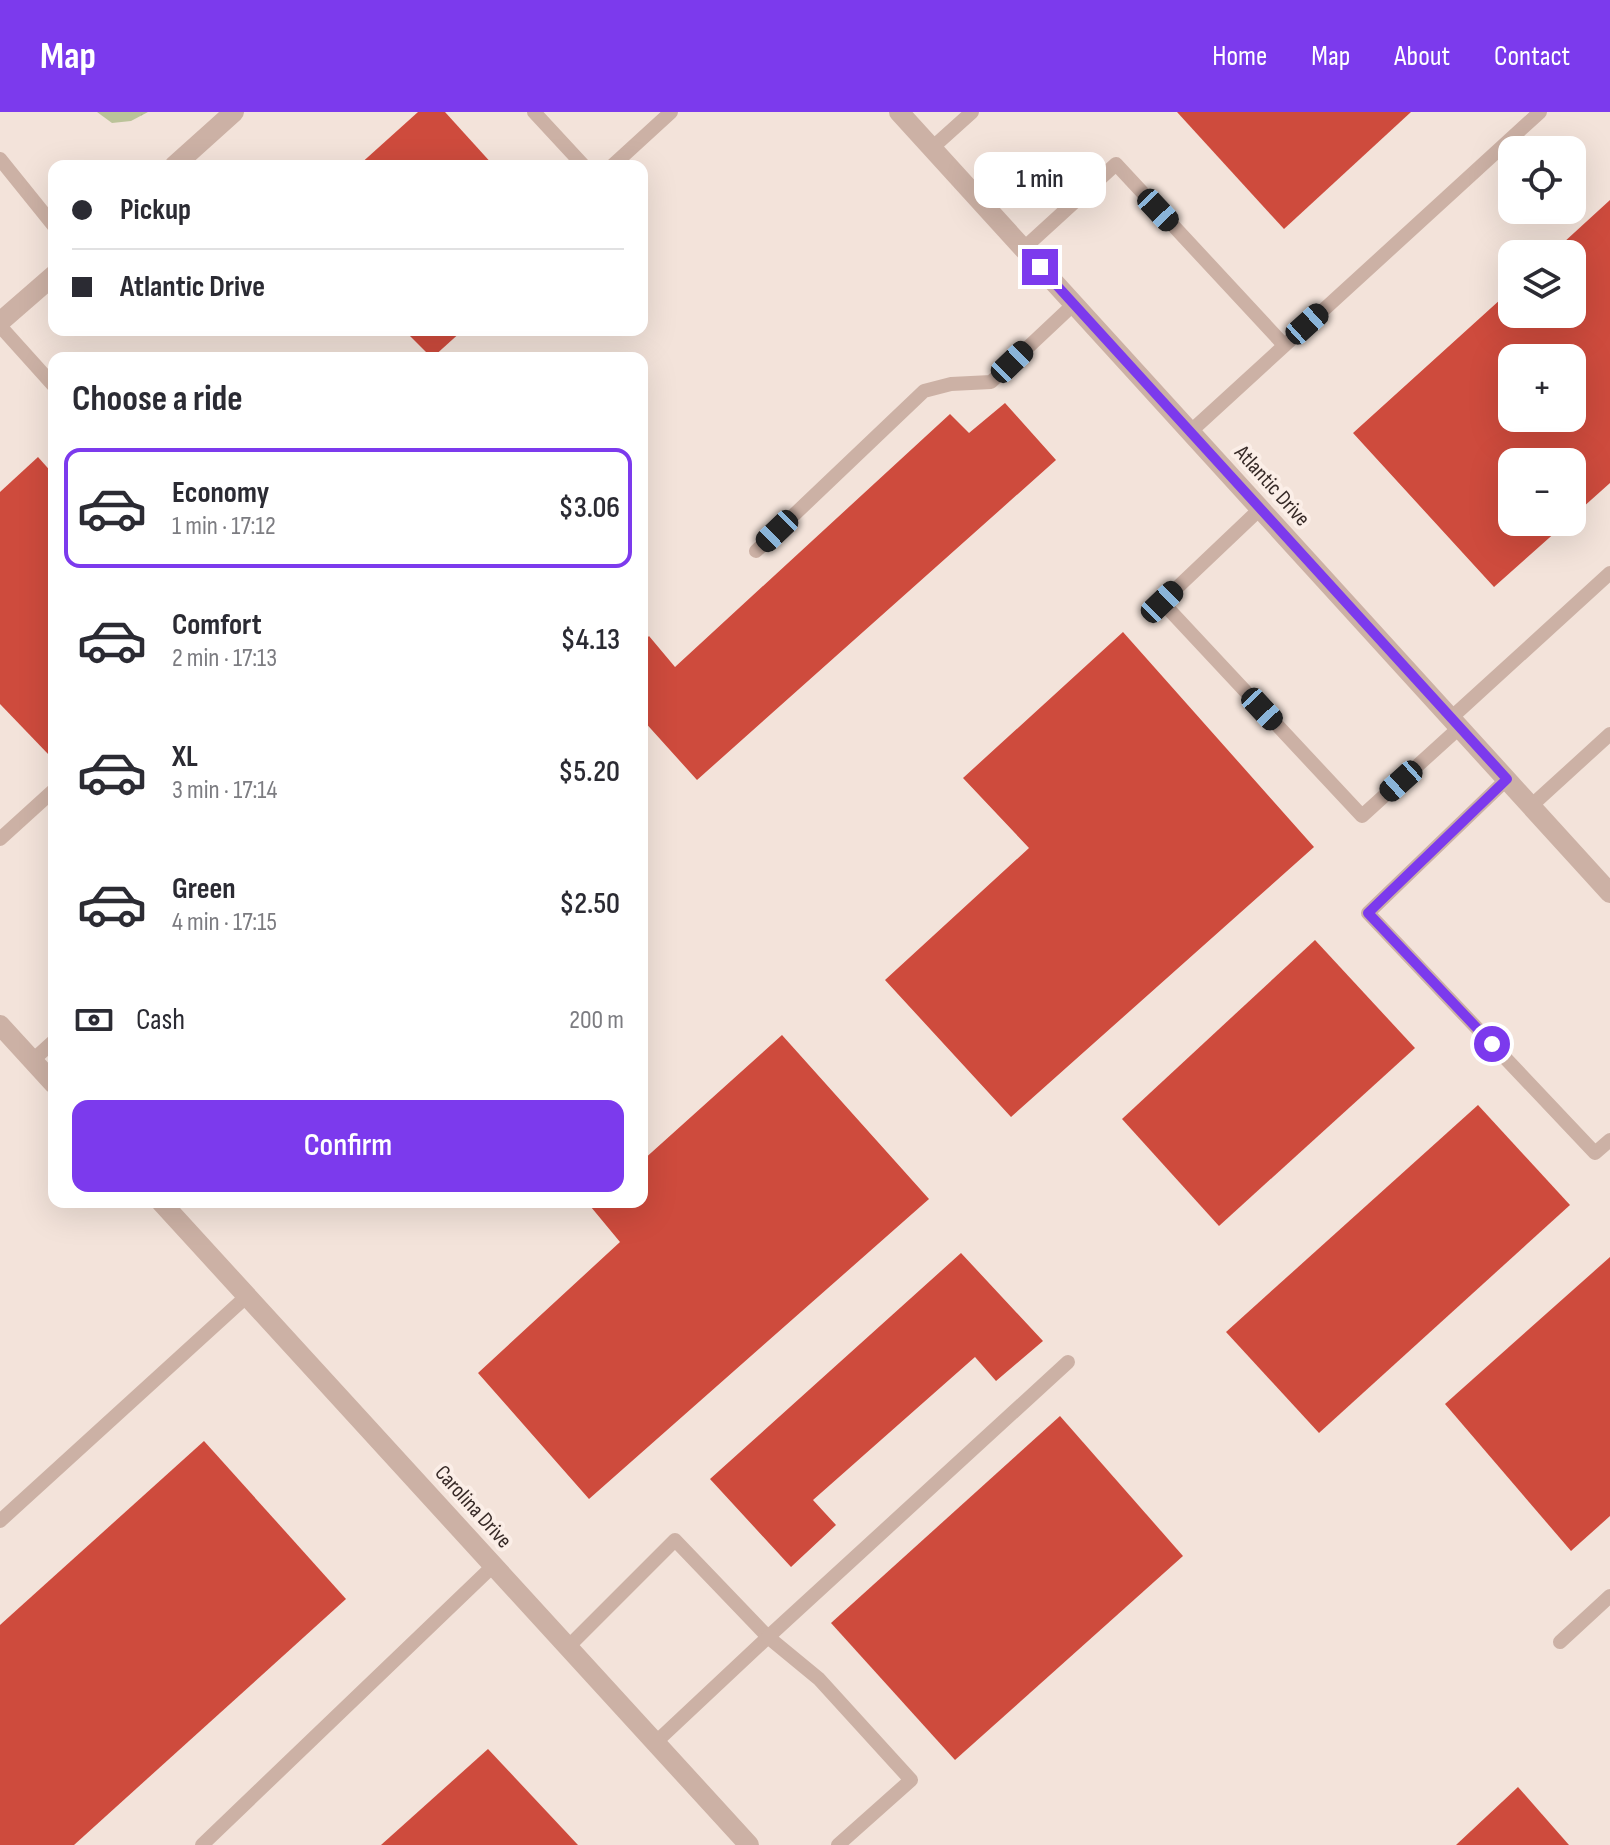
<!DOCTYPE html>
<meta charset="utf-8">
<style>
body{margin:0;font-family:"Sofia Sans Condensed",sans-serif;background:#f2f2f3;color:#2b2b33;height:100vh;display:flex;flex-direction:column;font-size:30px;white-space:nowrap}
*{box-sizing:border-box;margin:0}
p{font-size:26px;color:#7c7c81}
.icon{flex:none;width:44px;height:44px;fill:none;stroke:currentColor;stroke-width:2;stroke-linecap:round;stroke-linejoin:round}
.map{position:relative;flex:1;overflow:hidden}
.drawer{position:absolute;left:48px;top:240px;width:600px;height:856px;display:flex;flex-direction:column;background:#fff;border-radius:16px;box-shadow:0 8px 32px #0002}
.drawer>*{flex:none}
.banner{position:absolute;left:48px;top:48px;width:600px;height:176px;border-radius:16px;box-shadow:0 8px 32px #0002;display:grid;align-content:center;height:176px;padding:0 24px;background:#fff}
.controls{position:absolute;left:1498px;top:24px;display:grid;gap:16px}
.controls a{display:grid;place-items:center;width:88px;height:88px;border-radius:16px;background:#fff;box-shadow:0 8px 32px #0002;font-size:40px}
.end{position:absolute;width:36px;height:36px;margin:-18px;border:10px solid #7c3aed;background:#fff;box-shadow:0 0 0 4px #fff}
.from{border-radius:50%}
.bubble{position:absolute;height:56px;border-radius:16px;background:#fff;box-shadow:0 8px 32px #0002;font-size:26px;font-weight:600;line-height:56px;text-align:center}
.car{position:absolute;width:24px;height:48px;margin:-24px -12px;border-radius:10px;box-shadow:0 0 6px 2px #0007;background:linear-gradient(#222 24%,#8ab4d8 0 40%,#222 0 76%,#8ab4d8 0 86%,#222 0)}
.banner b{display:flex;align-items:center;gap:28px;height:76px;font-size:30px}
.banner b+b{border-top:2px solid #e1e1e2}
.banner i{width:20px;height:20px;background:#2b2b33}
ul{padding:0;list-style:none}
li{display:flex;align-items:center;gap:24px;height:120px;margin:0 16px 12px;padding:0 8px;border:4px solid transparent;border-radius:16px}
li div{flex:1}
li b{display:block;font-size:30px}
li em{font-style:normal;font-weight:600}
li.current{border-color:#7c3aed}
li>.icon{width:72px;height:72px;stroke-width:1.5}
h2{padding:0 24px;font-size:36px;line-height:96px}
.pay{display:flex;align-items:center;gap:20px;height:88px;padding:0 24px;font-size:30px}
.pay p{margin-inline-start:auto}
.action{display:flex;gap:16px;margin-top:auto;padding:16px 24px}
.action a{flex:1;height:92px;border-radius:16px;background:#7c3aed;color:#fff;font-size:32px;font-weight:600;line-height:92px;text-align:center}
header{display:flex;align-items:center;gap:48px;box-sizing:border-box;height:112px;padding:0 40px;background:#7c3aed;color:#fff}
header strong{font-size:38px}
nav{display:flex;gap:44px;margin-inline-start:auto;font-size:28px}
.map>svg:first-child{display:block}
</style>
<header>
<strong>Map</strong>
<nav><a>Home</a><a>Map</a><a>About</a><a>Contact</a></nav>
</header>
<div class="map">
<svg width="1610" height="1733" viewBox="0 0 1610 1733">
<defs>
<pattern id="forest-firs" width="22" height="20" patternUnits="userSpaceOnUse" patternTransform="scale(2)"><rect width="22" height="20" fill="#bbc399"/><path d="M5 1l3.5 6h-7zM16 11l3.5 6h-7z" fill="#999f7d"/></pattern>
</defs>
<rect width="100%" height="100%" fill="#f3e3da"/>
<path fill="url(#forest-firs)" d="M97 0H148L131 9 112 11Z"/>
<g fill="#ce4b3d" fill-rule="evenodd">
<path d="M418 0H445L494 54H358Z"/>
<path d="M1177 0H1411L1284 117Z"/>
<path d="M1610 88V371L1572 405V350H1512V410H1567L1494 475 1353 321 1512 177V202H1572V142H1551ZM1512 246H1572V306H1512Z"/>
<path d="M404 218H463L432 246Z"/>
<path d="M1005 291 1056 348 697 668 642 607V531L649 524 675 555 950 302 969 321Z"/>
<path d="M38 345 54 363V639L49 643 0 592V380Z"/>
<path d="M1123 520 1314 735 1011 1005 885 868 1029 736 963 666Z"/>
<path d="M1315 828 1415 936 1219 1114 1122 1007Z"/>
<path d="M782 923 929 1087 589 1387 478 1261 620 1130 591 1095 597 1090H642V1049Z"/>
<path d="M1478 993 1570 1093 1319 1321 1226 1220Z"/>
<path d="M961 1141 1043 1229 996 1269 975 1245 813 1388 836 1413 791 1455 710 1367Z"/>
<path d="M1610 1145V1404L1571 1439 1445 1292Z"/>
<path d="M1060 1304 1183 1444 955 1648 831 1511Z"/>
<path d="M204 1329 346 1487 74 1733H0V1513Z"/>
<path d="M488 1637 578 1733H381Z"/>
<path d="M1518 1675 1569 1733H1456Z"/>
</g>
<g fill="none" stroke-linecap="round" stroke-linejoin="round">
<g stroke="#ccb1a5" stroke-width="14">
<path d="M534 0 584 54"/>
<path d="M932 36 972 0"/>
<path d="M0 47 54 114"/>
<path d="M612 54 671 0"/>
<path d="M1023 137 1116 52 1284 233"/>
<path d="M0 214 54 274"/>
<path d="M1190 320 1540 0"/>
<path d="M1260 397 1162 490 1362 704 1459 616"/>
<path d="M756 439 924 279 951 272 991 270 1074 192"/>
<path d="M1451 606 1610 461"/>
<path d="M1507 667 1368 801 1595 1041 1610 1028"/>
<path d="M1531 694 1610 622"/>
<path d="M0 727 54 678"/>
<path d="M33 948 54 929"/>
<path d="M0 1409 247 1184"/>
<path d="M1560 1530 1610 1484"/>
<path d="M568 1535 675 1428 768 1525 655 1631"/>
<path d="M202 1733 494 1453"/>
<path d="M838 1733 911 1668 819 1567 768 1525 1068 1250"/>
</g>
<g stroke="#ccb1a5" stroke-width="20">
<path d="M899 0 1610 781"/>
<path d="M174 54 234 0"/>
<path d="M0 210 54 163"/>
<path d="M0 913 54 972"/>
<path d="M161 1090 749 1733"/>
</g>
</g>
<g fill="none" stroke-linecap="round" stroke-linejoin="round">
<path stroke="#7c3aed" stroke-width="10" d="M1040 155 1507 667 1368 801 1492 932"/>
</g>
<g text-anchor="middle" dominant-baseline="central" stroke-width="8" stroke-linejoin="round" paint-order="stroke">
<g font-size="22" fill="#372a27" stroke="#fbeee7">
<text transform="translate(1272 374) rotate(48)">Atlantic Drive</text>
<text transform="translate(473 1395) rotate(48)">Carolina Drive</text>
</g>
</g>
</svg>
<div class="controls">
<a><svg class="icon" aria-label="locate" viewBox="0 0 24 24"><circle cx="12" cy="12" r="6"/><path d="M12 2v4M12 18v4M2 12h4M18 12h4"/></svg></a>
<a><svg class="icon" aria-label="layers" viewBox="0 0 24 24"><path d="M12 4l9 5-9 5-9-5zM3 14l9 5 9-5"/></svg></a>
<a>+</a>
<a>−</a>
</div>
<i class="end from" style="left:1492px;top:932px"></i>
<i class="end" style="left:1040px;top:155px"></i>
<div class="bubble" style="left:974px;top:40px;width:132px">1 min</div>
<i class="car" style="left:1158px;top:98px;rotate:137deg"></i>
<i class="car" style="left:1307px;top:212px;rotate:48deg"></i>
<i class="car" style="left:1012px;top:250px;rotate:46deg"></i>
<i class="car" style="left:777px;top:419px;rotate:226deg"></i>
<i class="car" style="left:1162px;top:490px;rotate:46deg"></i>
<i class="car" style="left:1262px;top:597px;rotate:137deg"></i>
<i class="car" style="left:1401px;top:669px;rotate:228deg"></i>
<div class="banner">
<b><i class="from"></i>Pickup</b>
<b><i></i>Atlantic Drive</b>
</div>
<section class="drawer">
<h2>Choose a ride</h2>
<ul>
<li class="current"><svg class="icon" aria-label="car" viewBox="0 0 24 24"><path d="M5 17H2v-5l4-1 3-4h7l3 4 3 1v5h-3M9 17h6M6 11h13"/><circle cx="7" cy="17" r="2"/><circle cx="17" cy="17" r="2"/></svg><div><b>Economy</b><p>1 min · 17:12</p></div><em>$3.06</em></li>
<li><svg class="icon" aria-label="car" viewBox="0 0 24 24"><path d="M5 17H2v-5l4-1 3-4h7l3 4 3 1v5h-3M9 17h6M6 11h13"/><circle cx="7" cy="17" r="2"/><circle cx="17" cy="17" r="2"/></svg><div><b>Comfort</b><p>2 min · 17:13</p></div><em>$4.13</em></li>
<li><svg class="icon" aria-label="car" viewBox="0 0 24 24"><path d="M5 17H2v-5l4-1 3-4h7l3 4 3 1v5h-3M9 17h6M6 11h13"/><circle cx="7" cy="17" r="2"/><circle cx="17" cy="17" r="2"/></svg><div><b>XL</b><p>3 min · 17:14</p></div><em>$5.20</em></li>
<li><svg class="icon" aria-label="car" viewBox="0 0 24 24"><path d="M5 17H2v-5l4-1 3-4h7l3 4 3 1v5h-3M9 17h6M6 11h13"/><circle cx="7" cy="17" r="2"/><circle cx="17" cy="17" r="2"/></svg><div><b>Green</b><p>4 min · 17:15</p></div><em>$2.50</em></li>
</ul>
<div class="pay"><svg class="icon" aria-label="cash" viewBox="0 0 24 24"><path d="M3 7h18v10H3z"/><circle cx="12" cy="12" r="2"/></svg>Cash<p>200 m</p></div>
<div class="action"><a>Confirm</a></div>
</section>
</div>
